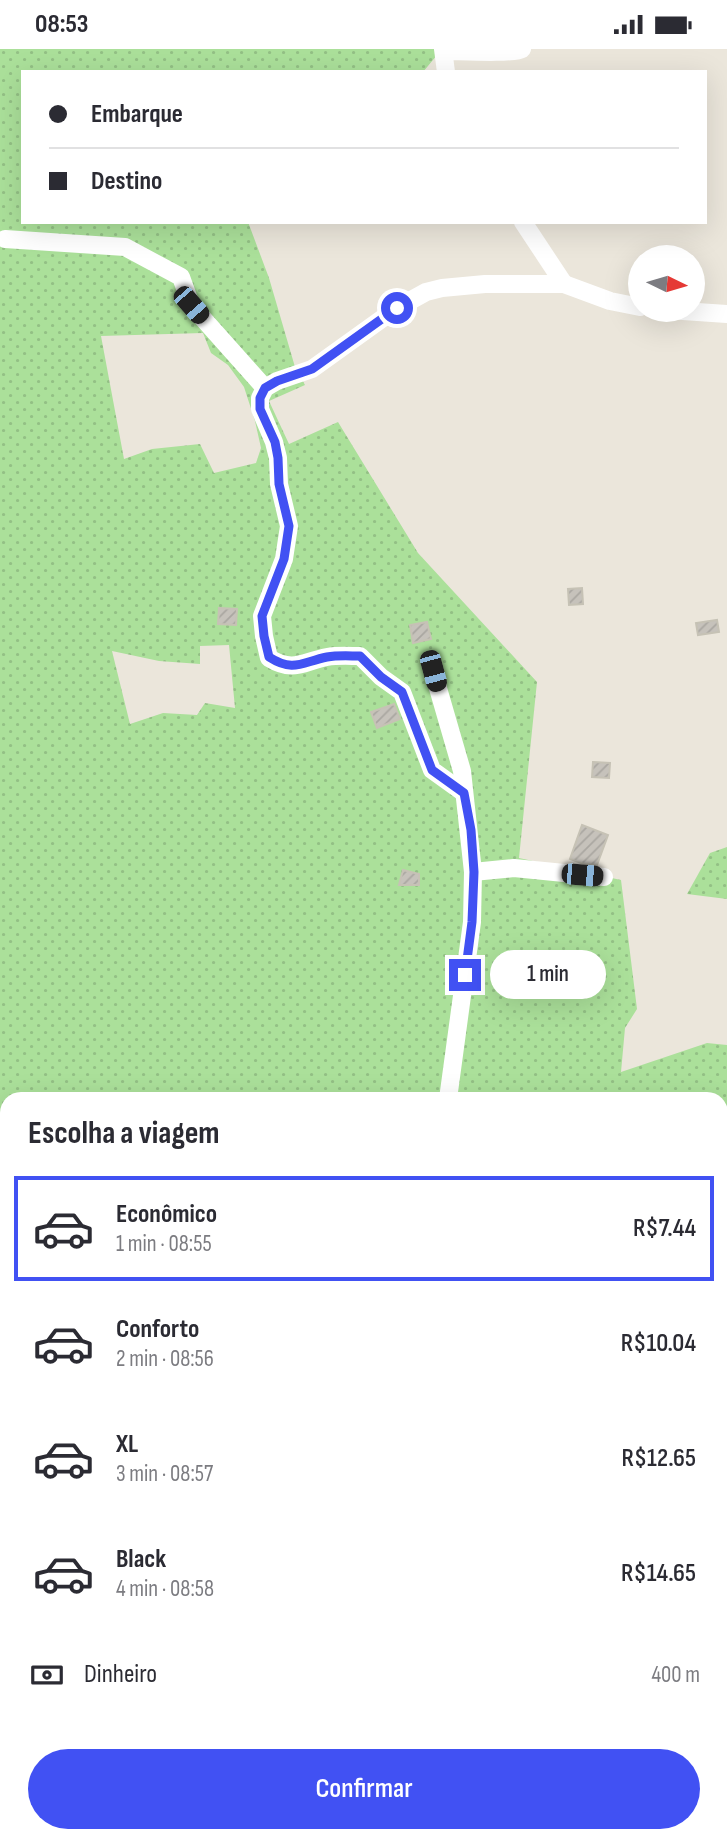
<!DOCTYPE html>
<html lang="pt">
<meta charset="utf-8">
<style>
body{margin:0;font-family:"Sofia Sans Condensed",sans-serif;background:#f2f2f3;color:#2b2b33;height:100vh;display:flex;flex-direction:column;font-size:26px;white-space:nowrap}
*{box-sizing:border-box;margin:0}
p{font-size:23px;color:#7c7c81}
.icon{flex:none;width:38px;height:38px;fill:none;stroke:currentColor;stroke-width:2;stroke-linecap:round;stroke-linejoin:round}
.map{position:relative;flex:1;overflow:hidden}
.details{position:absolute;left:0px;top:1043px;width:728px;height:751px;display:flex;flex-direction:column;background:#fff;border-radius:21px 21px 0 0;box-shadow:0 7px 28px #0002}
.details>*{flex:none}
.banner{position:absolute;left:21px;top:21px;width:686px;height:154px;border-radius:0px;box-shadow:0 7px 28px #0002;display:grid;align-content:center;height:154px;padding:0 28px;background:#fff}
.needle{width:46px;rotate:95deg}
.fabs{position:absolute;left:628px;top:196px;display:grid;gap:14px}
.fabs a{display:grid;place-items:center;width:77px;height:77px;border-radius:50%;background:#fff;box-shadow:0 7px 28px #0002;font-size:35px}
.end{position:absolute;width:32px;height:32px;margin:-16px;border:9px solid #4151f3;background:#fff;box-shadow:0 0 0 4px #fff}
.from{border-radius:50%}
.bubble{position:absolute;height:49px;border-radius:24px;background:#fff;box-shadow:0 7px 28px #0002;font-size:23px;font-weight:600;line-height:49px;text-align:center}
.car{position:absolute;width:21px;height:42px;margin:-21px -10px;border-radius:9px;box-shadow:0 0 5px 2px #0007;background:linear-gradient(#222 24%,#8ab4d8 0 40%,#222 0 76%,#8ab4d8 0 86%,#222 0)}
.banner b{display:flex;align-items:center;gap:24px;height:66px;font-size:26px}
.banner b+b{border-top:2px solid #e1e1e2}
.banner i{width:18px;height:18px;background:#2b2b33}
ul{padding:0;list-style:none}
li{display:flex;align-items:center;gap:21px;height:105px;margin:0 14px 10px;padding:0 14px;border:4px solid transparent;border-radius:0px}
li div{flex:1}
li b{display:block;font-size:26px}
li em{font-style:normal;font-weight:600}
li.active{border-color:#4151f3}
li>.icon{width:63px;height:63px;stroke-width:1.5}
h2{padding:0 28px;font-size:32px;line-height:84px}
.pay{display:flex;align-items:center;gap:18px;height:77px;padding:0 28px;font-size:26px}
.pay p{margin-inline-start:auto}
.primary-button{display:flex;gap:14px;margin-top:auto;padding:14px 28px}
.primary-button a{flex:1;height:80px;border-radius:42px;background:#4151f3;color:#fff;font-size:28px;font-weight:600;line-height:80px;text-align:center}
.status{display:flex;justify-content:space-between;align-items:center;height:49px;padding:0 35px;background:#fff;direction:ltr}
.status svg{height:19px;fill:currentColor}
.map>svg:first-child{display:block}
</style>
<div class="status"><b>08:53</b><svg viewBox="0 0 49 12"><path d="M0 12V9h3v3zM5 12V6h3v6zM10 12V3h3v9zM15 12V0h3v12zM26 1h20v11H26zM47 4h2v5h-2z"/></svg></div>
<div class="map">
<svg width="727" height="1793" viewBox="0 0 727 1793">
<defs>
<pattern id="grass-dots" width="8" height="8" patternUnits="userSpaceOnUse" patternTransform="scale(1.75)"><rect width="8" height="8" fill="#abe09a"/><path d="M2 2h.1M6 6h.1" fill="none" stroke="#93c085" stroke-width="1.8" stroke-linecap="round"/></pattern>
<pattern id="wetland-marsh" width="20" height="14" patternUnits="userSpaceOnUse" patternTransform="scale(1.75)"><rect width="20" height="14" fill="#abe09a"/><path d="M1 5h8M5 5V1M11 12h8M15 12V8" fill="none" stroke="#93c085"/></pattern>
<pattern id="water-waves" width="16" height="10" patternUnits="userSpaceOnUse" patternTransform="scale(1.75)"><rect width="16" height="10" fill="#72beea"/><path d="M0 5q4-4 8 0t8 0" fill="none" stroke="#5e9abe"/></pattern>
<pattern id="building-hatch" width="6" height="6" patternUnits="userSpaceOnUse" patternTransform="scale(1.75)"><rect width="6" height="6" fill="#c6c2bb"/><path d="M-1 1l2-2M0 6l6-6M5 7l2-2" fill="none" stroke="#aaa7a1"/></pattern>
</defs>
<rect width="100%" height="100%" fill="#ebe6db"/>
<g fill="url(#grass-dots)" fill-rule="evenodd">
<path d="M0 0H442L423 23H23V173H248L269 229 295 318 305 336 269 352 289 395 338 373 418 504 537 633 519 809 621 831 637 960 625 979 621 1023 707 994 727 996V1438L721 1437V1050H7V1646L0 1640ZM203 284 211 304 228 316 244 338 255 372 261 399 256 414 214 424 200 395 152 400 124 410 101 287ZM229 596 235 659 205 654 197 666 163 664 130 675 112 602 159 612 200 615V597Z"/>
<path d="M727 798V850L687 845 710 804Z"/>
<path d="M721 1508H727V1587L721 1642Z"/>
<path d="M721 1655H727V1793H0V1771L7 1762V1787H721Z"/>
</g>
<path fill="url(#wetland-marsh)" d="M0 1637 7 1643V1762L0 1770Z"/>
<path fill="url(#water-waves)" d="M0 1670 7 1679V1709L0 1703Z"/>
<g fill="url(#building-hatch)" stroke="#c6c2b5" stroke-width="2">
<path d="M582 539 583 555 569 556 568 540Z"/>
<path d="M219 559 237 560 236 576 218 575Z"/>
<path d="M717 571 719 583 698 586 696 574Z"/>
<path d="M427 573 431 590 413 594 410 576Z"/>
<path d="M394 655 400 670 377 679 371 663Z"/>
<path d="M593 713 610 714 609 729 592 728Z"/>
<path d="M582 776 608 786 597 816 584 815 570 810Z"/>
<path d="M403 821 419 825V836H399Z"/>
</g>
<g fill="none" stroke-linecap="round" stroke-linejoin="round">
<g stroke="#fff" stroke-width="18">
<path d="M443 0 446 23"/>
<path d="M444 2C459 2 514 5 522 0"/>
<path d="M523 173 564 235"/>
<path d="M5 190 125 198 181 228 191 256 265 339"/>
<path d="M668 261 727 265"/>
<path d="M433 622 462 722 473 823 472 873 448 1050"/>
<path d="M464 744 432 721 402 643 381 628 360 607C350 607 338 606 327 608 302 613 294 624 269 609L264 587 262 567 284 510 289 477 279 435 278 409 274 393 260 360V349L265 339 277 332 312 320 397 259 426 243 442 239 485 235H564L610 252 640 258"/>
<path d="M473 823 514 819 604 828"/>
<path d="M0 1127 7 1145"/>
<path d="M0 1208 7 1215"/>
<path d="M721 1268 727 1267"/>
<path d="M265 1787 268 1793"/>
</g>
</g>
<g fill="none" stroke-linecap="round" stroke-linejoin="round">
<path stroke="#4151f3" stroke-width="9" d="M397 259 312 320 277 332 265 339 260 349V360L275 393 278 409 279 435 289 477 284 510 262 567 264 587 269 608C294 624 302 613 327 608 338 606 350 607 360 607L381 628 402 643 432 721 464 744 471 781 474 823 472 873 465 926"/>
</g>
</svg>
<div class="fabs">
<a><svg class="needle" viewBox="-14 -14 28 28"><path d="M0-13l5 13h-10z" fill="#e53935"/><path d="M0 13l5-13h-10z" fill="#7c7c81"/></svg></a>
</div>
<i class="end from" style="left:397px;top:259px"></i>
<i class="end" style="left:465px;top:926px"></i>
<div class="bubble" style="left:490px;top:901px;width:116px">1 min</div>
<i class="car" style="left:191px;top:256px;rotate:139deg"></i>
<i class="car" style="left:433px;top:622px;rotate:165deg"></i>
<i class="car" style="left:582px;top:826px;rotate:95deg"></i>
<div class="banner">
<b><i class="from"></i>Embarque</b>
<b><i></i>Destino</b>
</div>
<section class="details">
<h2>Escolha a viagem</h2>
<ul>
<li class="active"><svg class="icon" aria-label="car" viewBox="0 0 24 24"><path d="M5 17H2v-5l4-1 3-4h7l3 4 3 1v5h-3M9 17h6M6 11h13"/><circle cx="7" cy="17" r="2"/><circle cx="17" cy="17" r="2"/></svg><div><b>Econômico</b><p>1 min · 08:55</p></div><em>R$7.44</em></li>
<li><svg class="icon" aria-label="car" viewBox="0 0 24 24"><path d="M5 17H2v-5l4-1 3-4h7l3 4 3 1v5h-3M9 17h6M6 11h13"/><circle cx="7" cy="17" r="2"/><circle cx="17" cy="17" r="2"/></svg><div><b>Conforto</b><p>2 min · 08:56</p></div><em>R$10.04</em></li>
<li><svg class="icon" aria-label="car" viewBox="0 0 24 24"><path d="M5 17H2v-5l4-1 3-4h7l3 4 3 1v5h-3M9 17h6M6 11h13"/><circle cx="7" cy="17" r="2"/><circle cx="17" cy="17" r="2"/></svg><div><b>XL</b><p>3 min · 08:57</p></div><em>R$12.65</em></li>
<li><svg class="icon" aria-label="car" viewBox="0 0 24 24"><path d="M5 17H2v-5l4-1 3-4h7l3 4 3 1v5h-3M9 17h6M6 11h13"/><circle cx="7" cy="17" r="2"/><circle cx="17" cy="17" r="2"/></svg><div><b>Black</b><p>4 min · 08:58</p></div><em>R$14.65</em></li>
</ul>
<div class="pay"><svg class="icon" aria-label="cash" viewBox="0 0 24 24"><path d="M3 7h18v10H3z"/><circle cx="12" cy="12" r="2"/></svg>Dinheiro<p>400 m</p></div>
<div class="primary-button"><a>Confirmar</a></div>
</section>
</div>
